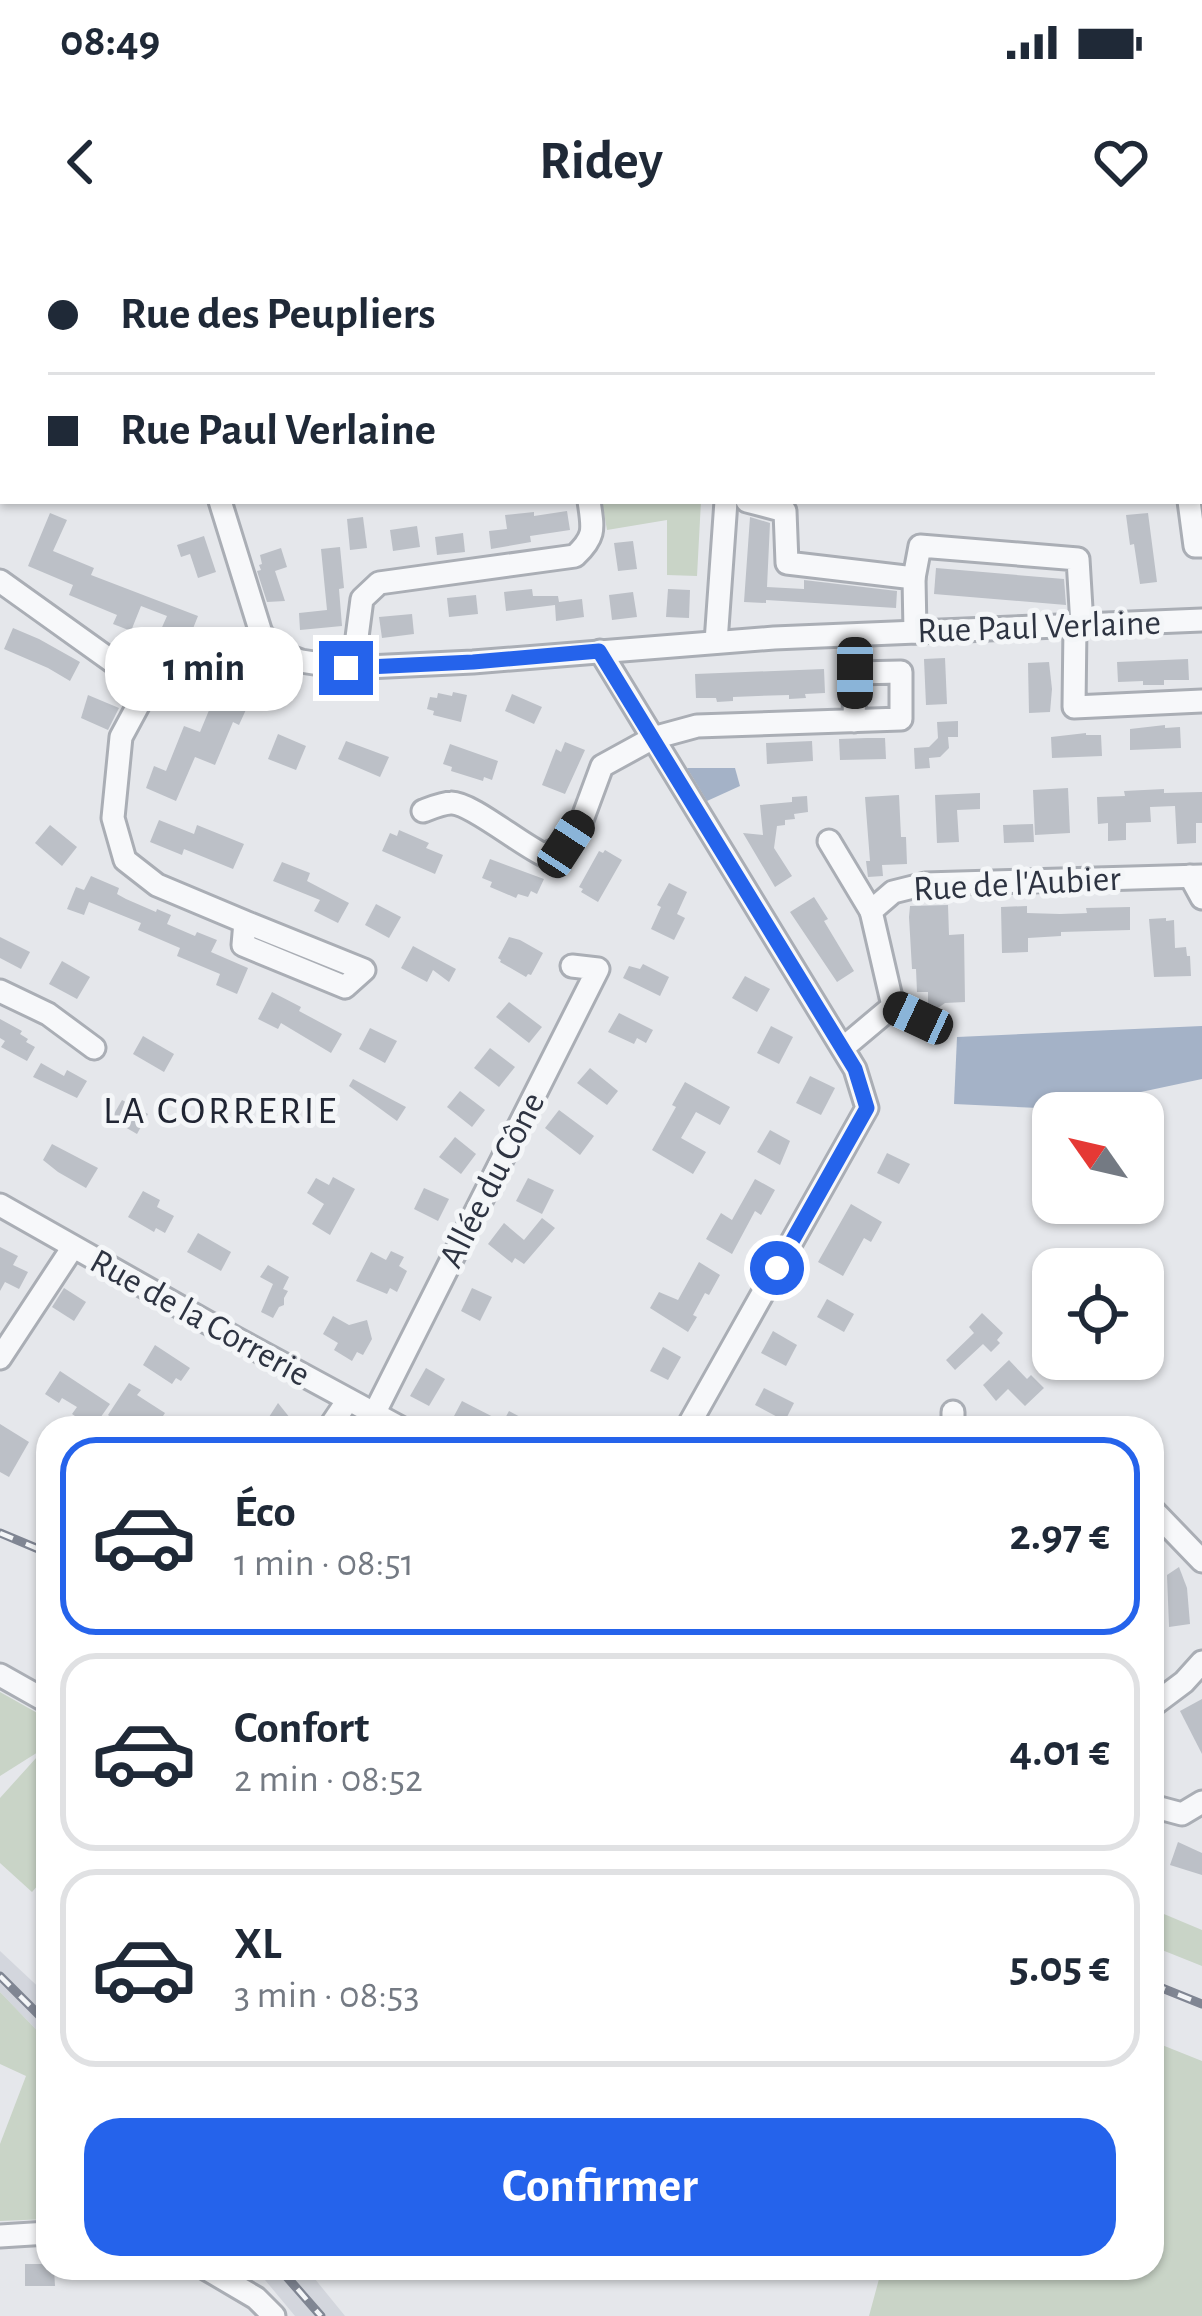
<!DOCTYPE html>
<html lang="fr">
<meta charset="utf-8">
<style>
body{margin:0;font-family:"Alegreya Sans",sans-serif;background:#f2f2f3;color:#1f2937;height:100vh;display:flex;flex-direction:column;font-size:45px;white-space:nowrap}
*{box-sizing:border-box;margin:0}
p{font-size:39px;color:#747a83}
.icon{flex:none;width:66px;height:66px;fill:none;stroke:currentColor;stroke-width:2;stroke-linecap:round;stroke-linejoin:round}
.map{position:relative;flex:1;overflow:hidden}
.drawer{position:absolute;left:36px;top:1176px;width:1128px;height:864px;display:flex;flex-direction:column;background:#fff;border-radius:36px;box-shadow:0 3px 9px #0004}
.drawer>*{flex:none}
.top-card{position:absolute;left:0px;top:0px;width:1203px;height:264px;box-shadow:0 3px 9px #0004;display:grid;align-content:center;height:264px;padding:0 48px;background:#fff}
.needle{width:78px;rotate:304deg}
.tools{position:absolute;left:1032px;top:852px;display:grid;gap:24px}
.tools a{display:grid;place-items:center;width:132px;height:132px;border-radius:24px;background:#fff;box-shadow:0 3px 9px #0004;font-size:60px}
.end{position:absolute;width:54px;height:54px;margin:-27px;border:15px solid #2563eb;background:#fff;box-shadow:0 0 0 6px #fff}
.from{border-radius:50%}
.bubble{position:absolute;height:84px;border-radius:36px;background:#fff;box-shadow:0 3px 9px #0004;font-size:39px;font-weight:700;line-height:84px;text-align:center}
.car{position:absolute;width:36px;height:72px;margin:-36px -18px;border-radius:15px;box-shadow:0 0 9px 3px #0007;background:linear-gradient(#222 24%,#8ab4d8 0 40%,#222 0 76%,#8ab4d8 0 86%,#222 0)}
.top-card b{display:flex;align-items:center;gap:42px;height:114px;font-size:45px}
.top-card b+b{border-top:3px solid #e0e1e3}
.top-card i{width:30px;height:30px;background:#1f2937}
ul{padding:21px 0 0;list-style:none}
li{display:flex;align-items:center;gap:36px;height:198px;margin:0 24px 18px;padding:0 24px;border:6px solid #e0e1e3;border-radius:36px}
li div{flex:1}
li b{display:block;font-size:45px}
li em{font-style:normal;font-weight:700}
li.current{border-color:#2563eb}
li>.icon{width:108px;height:108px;stroke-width:1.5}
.button{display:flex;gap:24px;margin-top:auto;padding:24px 48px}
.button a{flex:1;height:138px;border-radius:36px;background:#2563eb;color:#fff;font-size:48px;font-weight:700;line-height:138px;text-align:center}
.status{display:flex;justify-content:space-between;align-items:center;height:84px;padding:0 60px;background:#fff;direction:ltr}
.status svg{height:33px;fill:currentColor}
header{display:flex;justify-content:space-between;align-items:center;height:156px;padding:0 48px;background:#fff;font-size:54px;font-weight:700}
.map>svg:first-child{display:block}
</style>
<div class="status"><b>08:49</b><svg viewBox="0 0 49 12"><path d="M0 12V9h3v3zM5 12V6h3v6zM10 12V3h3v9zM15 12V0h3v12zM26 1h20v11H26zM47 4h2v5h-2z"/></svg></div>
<header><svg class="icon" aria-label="back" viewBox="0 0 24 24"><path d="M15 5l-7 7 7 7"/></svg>Ridey<svg class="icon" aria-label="heart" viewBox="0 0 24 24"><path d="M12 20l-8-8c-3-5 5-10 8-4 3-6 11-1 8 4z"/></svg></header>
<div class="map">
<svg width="1202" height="2076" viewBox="0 0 1202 2076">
<rect width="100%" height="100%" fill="#e5e7eb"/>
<g fill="#d3d6dd">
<path d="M0 1711 48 1756V1802L0 1752Z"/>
<path d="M255 2028H306L345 2076H295Z"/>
</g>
<g fill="#c9d4c7">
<path d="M602 261H701L697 336 667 335V280L607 290Z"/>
<path d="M0 1452 48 1479V1634L32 1652 0 1623V1558L46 1507 0 1536Z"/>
<path d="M1152 1669 1202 1690V1726L1152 1706Z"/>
<path d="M0 1752 48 1802V1979L0 1981V1904L26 1836 0 1824Z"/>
<path d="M1152 1801 1202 1821V2076H869L882 2028H1152Z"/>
</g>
<g fill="#a4b2c7">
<path d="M687 528H735L740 546 707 561Z"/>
<path d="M1202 786V839L1061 869 954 864 957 797Z"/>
</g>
<g fill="#bcc0c7">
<path d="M567 271 570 290 530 296 531 302 491 309 489 291 507 289 505 275 534 272V276Z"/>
<path d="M50 273 67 280 53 311 94 328 91 335 198 376 186 406 159 394 167 376 141 366 131 391 113 384 117 375 69 355 73 345 28 326Z"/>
<path d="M1148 273 1157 342 1140 344 1134 304 1130 305 1126 275Z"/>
<path d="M363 277 367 308 350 310 347 279Z"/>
<path d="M750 277 770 283 767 347 804 349V340L897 351 896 368 766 360V363L744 362Z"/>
<path d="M417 286 420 307 393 311 390 290Z"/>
<path d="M463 293 465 312 437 315 435 297Z"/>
<path d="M204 296 216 332 198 338 190 314 181 317 177 305Z"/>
<path d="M633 301 637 329 618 331 614 303Z"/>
<path d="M340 307 344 348 339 349 342 386 300 390 299 373 327 370 321 309Z"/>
<path d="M281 308 287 327 275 331 285 361 267 362 257 331 261 330 259 325 262 324 260 315Z"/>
<path d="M936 328 1064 339 1066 365 934 354Z"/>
<path d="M532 349 533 356H558L559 362 582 359 584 377 556 381 555 365 506 371 504 352Z"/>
<path d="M668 349 690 350 689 378 666 377Z"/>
<path d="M633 352 637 377 612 380 609 355Z"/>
<path d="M476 355 478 374 449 377 447 358Z"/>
<path d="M412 374 414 394 382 398 379 377Z"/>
<path d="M13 388 39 399 80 422 70 441 48 428 4 409Z"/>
<path d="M945 418 947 464 926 465 924 419Z"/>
<path d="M1188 419 1189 440H1164V445H1143V441L1118 442 1117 422Z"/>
<path d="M1049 422 1052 449 1050 472 1029 473 1028 423Z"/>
<path d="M824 429 825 453 805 454 806 458 789 459V455L758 456 733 457V461L717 462 716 458H696L695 434Z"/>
<path d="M217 451 249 463 239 485 233 482 215 525 195 517 176 561 146 548 154 526 166 531 184 486 200 492Z"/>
<path d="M453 452 467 455 461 482 433 475 434 471 427 469 430 457 437 458 438 453 452 456Z"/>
<path d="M512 454 542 467 534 484 505 471Z"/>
<path d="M88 455 119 468 108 490 81 478Z"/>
<path d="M958 481V497H948L949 508 940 517 929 518 930 528 915 529 914 508 929 507 938 498 937 482Z"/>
<path d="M1165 485V488L1180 487 1181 508 1130 510V489Z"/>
<path d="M1086 493V495H1101L1102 516 1052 518 1051 497Z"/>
<path d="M278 494 306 506 296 530 268 519Z"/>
<path d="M867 498H885L886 519 840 520 839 499Z"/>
<path d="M346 501 389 517 380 537 338 519Z"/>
<path d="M812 501 813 521 767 524 766 503Z"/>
<path d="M565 502 585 510 565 554 542 545 556 509 561 512Z"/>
<path d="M450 504 498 521 492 540 484 537 483 541 451 531 452 527 443 524Z"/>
<path d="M1068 548 1070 593 1035 595 1033 550Z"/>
<path d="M1164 549V553L1202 552V583H1196V603L1177 604 1175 566 1150 567 1151 582 1126 583V600L1108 601V583L1098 584 1097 557 1125 556 1124 551Z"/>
<path d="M980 553V569L957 570 959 602 937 603 935 555Z"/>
<path d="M899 555 901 597H906L907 624 882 625 883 636 868 637 866 621H870L865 557Z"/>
<path d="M807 556 808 572 794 574 795 579 785 580V585L777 586 774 608 792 636 775 647 743 593 763 595 760 565 792 562V557Z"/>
<path d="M159 580 194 594 197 585 244 604 233 629 184 609 182 615 150 602Z"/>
<path d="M1033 584 1034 602 1004 603 1003 585Z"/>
<path d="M50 585 77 607 62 626 35 603Z"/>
<path d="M399 590 429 603 426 608 443 615 435 634 382 611 390 593 397 596Z"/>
<path d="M605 610 622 620 598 662 581 652 583 649 579 647 599 611 603 613Z"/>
<path d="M490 619 544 639 537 654 531 651 528 657 518 654 516 658 490 647 492 642 482 638Z"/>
<path d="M282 622 310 633 307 641 349 663 338 683 314 671 320 660 273 641Z"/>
<path d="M91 636 119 648 117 654 126 659 156 672 157 669 171 675 167 684 195 696 197 692 217 700 211 712 248 728 237 754 216 745 220 734 177 716 180 708 138 690 141 683 89 662 84 675 67 669 76 647 84 650Z"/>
<path d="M669 643 687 652 677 674 685 678 674 700 651 689 661 667 657 665Z"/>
<path d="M814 657 828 679 824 681 854 731 837 742 790 672Z"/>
<path d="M376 664 401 677 389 698 365 685Z"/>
<path d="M948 665 949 695 964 694 965 762 945 763 938 768 928 763V752H917L916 729H912L909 677 910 666Z"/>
<path d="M1027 666V673L1060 674 1087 673 1086 668 1130 667V690L1061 692V696L1028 698V712L1002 713 1001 667Z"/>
<path d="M1166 678V681L1174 680 1175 708 1186 707 1187 716H1190L1191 736 1154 737 1149 679Z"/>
<path d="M0 697 30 712 21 729 0 718Z"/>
<path d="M509 697 520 700 543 713 531 735 528 734 526 737 500 722 501 720 498 718Z"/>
<path d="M413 706 456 729 449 742 433 730 427 742 401 728Z"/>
<path d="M62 721 90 737 77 759 49 744Z"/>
<path d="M643 724 669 737 660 756 623 738 629 726 640 729Z"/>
<path d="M745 736 770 749 757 772 732 758Z"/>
<path d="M272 752 301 767 299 771 342 794 331 813 281 783 278 789 258 779Z"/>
<path d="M509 762 542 787 529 803 496 777Z"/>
<path d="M619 773 653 790 646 803 637 798 634 804 608 792Z"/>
<path d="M0 779 22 791 20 794 28 799 26 802 35 807 27 821 1 807 5 801 0 798Z"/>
<path d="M771 786 793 797 779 824 757 813Z"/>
<path d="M370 788 397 801 385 823 359 809Z"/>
<path d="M143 796 174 814 164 832 133 814Z"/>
<path d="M490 808 515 827 499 847 474 828Z"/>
<path d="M41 823 64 836 67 830 87 841 77 858 33 837Z"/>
<path d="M590 828 618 851 607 865 577 843Z"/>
<path d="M810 836 835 848 821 875 796 863Z"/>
<path d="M353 839 406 867 397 881 349 846Z"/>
<path d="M685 842 730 867 720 885 696 872 681 898 706 912 693 934 652 910 676 867 672 865Z"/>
<path d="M460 851 485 870 472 887 447 867Z"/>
<path d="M122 860 148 874 137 894 111 879Z"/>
<path d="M559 870 594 896 580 915 545 888Z"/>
<path d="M770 890 790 901 780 925 757 912Z"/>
<path d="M455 897 476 914 461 934 439 917Z"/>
<path d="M52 904 98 928 86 948 58 932 43 920Z"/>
<path d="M887 913 910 924 899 944 877 933Z"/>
<path d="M333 937 355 949 330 995 312 984 324 964 307 953 316 938 329 945Z"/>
<path d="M528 938 554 950 542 974 516 961Z"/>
<path d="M755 939 775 950 761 975 755 971 732 1014 706 999 721 973 732 980Z"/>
<path d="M424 948 449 959 438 981 414 969Z"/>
<path d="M143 951 160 960 157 967 174 976 165 993 156 988 154 992 128 977Z"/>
<path d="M851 964 882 982 871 1002 864 998 843 1036 818 1022Z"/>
<path d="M542 978 555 988 524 1024 515 1018 512 1023 488 1004 504 983 524 1000Z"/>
<path d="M198 993 231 1012 221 1031 187 1012Z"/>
<path d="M0 1007 18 1016 13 1025 28 1032 19 1049 5 1042 0 1051Z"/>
<path d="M391 1011 404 1017 399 1026 407 1031 397 1052 390 1048 387 1054 356 1041 371 1012 386 1020Z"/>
<path d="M699 1022 720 1035 709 1055 705 1053 693 1075 697 1077 688 1092 650 1068 659 1052 678 1060Z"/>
<path d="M268 1025 289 1037 283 1049 288 1051 284 1058V1065L279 1067 273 1078 261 1072 273 1044 260 1037Z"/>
<path d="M64 1048 86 1062 74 1081 52 1067Z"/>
<path d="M472 1048 492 1057 480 1081 461 1071Z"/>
<path d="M827 1059 854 1074 844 1092 817 1077Z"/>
<path d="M982 1073 1003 1093 997 1100 1000 1103 991 1112 983 1104 955 1130 946 1120 974 1093 969 1087Z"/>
<path d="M333 1076 349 1085 367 1080 372 1099 363 1115 357 1112 352 1121 334 1110 338 1103 323 1094Z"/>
<path d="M773 1091 797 1105 786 1126 761 1113Z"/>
<path d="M155 1105 190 1128 181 1141 176 1138 172 1144 143 1125Z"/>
<path d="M663 1107 681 1117 668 1140 650 1131Z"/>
<path d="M1009 1120 1027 1139 1031 1135 1044 1148 1025 1166 1008 1149 996 1161 983 1145Z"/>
<path d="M426 1128 445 1139 429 1166 410 1156Z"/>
<path d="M60 1131 110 1164 93 1188 72 1174 77 1167 62 1158 59 1163 45 1154Z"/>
<path d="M129 1143 141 1150 137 1155 165 1173 155 1188H126L108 1175Z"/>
<path d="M764 1148 794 1163 785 1181 755 1165Z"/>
<path d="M462 1161 503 1182 509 1171 541 1188H456L461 1179 454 1176Z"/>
<path d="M278 1163 298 1188H262Z"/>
<path d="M0 1184 29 1202 9 1237 0 1232Z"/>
<path d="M1179 1327 1187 1348 1190 1384 1169 1387 1167 1335Z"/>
<path d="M1202 1459V1514L1180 1471Z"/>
<path d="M1178 1602 1202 1613V1635L1170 1625Z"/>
<path d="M25 2024H48V2028H54L55 2046H25Z"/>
</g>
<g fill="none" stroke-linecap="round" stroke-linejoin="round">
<g stroke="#aaaeb5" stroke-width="27">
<g id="minor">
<path d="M134 0 135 3"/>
<path d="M349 0V3"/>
<path d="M791 0V3"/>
<path d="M1010 0 1011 3"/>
<path d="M542 3V0"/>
<path d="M939 3 960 0"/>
<path d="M1099 3 1117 0"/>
<path d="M1200 206H1202"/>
<path d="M220 261 261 393 279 413 301 421 346 428 473 422 774 398 1202 380"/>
<path d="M747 261 785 271 787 323 914 338 915 392"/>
<path d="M1189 261 1195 306H1202"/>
<path d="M914 338 920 306 1078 319 1082 385"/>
<path d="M0 341 148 447"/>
<path d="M1075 386 1074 467 1202 461"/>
<path d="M716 402 726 261"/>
<path d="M600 411 855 829 867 868 687 1188"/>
<path d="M353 428 362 359 379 343 575 316C596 296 593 289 589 261"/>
<path d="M423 571C431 568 443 563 451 563 470 562 521 605 544 615L566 605 582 580 602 526 653 498 697 486 901 479V432L855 433 854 481"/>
<path d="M829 601 871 671"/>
<path d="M1190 636 1202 658"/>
<path d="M245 682 364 730 345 747 243 705 245 682 157 645 125 620 113 578 121 497 148 447 234 422 261 393"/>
<path d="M0 751 48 774 94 808"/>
<path d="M893 766 918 778"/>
<path d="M843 808 893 766 871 671 893 652 925 644 1202 636"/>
<path d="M0 965 235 1098 401 1188"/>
<path d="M0 1118 73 1007"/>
<path d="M953 1172V1188"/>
<path d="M374 1174 598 729 572 726"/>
<path d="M329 1188 348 1160"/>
<path d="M1152 1269 1202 1321"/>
<path d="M0 1435 48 1462"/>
<path d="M1152 1466 1184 1442 1202 1422"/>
<path d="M1152 1566 1182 1574 1202 1562"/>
<path d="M0 1996 48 1993"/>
<path d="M205 2028 256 2058 274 2076"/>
</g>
</g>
<use href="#minor" stroke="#f7f8fa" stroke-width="21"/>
<g stroke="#808693" stroke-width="9">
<g id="rail">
<path d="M0 1293 48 1313"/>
<path d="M0 1736 48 1784"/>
<path d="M1152 1744 1202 1764"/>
<path d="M279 2028 321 2076"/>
</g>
</g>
<use href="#rail" stroke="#f4f6f8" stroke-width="4.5" stroke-dasharray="14" stroke-linecap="butt"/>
</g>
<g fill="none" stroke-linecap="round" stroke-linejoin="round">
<path stroke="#2563eb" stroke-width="15" d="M346 428 473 422 599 411 855 829 867 868 777 1028"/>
</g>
<g text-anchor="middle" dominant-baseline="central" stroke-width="10" stroke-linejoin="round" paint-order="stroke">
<g font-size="36" fill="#2e3442" stroke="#f4f6f8">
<text transform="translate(1039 387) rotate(-2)">Rue Paul Verlaine</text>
<text transform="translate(1017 644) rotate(-3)">Rue de l'Aubier</text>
<text transform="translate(492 940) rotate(-63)">Allée du Cône</text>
<text transform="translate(200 1078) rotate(29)">Rue de la Correrie</text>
</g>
<g font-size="39" letter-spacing="3" fill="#202533" stroke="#f4f6f8">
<text x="221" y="871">LA CORRERIE</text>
</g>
</g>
</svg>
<div class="tools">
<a><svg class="needle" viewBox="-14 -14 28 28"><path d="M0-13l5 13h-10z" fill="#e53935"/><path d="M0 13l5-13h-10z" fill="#747a83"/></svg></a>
<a><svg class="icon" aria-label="locate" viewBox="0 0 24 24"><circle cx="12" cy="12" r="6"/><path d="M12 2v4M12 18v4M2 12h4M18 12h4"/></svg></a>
</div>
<i class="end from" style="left:777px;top:1028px"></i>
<i class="end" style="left:346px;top:428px"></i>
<div class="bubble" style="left:105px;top:387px;width:198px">1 min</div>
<i class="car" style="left:855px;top:433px;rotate:180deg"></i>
<i class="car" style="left:566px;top:604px;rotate:33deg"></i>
<i class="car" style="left:918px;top:778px;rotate:295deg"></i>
<div class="top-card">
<b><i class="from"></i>Rue des Peupliers</b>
<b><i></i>Rue Paul Verlaine</b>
</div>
<section class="drawer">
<ul>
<li class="current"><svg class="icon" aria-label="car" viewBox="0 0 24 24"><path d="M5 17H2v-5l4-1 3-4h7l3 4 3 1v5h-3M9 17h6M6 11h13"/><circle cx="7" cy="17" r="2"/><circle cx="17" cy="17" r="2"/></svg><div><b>Éco</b><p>1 min · 08:51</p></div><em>2.97 €</em></li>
<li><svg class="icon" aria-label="car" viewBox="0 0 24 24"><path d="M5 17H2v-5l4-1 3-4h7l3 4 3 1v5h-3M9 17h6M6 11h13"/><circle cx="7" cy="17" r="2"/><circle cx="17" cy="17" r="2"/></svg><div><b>Confort</b><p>2 min · 08:52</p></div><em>4.01 €</em></li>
<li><svg class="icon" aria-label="car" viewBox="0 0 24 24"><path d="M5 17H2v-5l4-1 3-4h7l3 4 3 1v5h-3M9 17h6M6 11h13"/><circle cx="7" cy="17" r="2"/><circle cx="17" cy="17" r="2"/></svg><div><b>XL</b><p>3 min · 08:53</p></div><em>5.05 €</em></li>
</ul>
<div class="button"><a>Confirmer</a></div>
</section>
</div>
